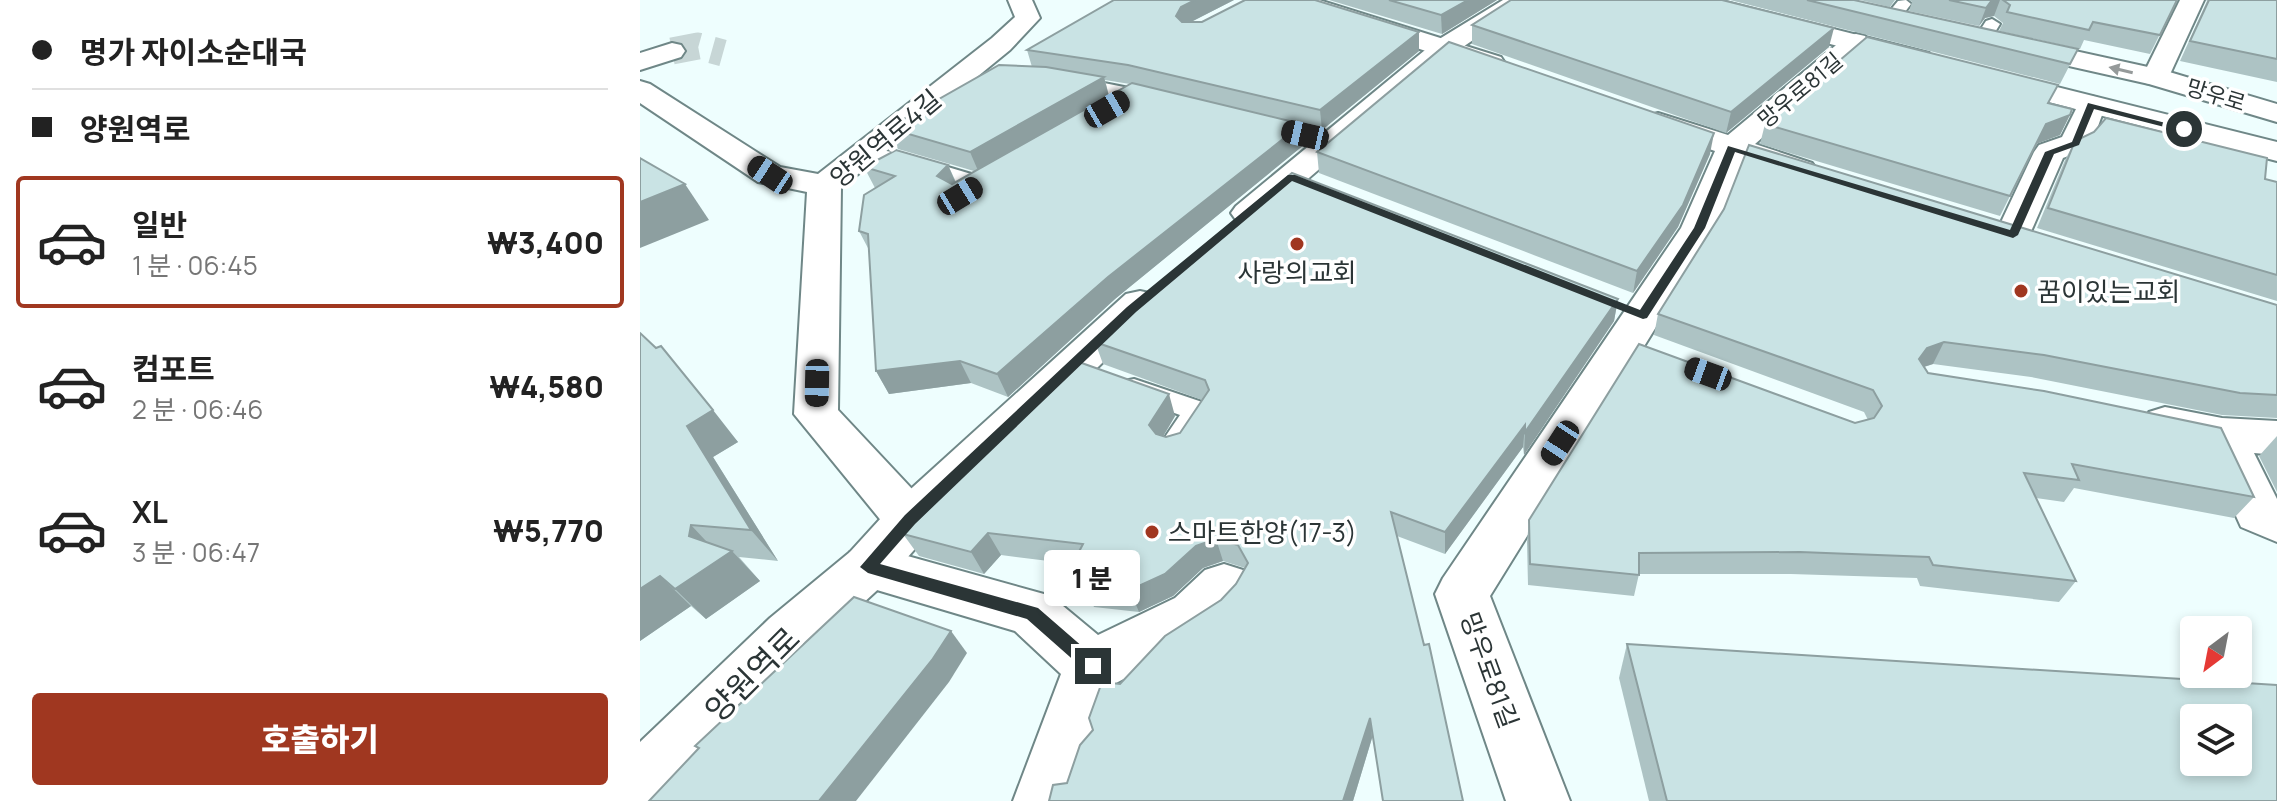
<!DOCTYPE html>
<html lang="ko">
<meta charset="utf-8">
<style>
body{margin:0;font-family:Manrope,"Noto Sans KR",sans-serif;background:#f6f6f6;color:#222;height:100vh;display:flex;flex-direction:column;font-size:30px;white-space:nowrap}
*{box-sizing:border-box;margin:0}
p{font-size:26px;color:#767676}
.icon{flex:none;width:44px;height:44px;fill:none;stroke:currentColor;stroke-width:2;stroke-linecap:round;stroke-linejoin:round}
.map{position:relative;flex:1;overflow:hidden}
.details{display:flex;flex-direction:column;background:#fff;width:640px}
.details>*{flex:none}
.banner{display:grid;align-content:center;height:176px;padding:0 32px;background:#fff}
.needle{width:52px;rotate:212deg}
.controls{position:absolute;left:1540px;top:616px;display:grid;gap:16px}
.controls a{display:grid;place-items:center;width:72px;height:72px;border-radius:8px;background:#fff;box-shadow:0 4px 12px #0003;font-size:40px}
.end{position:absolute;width:36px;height:36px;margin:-18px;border:10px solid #2b3536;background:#fff;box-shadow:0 0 0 4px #fff}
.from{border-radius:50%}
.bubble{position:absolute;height:56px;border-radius:8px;background:#fff;box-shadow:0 4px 12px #0003;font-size:26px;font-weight:800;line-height:56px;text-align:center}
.car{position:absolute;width:24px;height:48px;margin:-24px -12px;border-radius:10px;box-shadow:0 0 6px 2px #0007;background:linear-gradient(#222 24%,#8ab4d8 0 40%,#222 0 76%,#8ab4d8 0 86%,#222 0)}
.banner b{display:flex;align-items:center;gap:28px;height:76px;font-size:30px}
.banner b+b{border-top:2px solid #e0e0e0}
.banner i{width:20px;height:20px;background:#222}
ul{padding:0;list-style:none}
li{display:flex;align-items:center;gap:24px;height:132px;margin:0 16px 12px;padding:0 16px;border:4px solid transparent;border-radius:8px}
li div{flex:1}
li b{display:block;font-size:30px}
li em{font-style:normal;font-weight:800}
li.on{border-color:#a03720}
li>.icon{width:72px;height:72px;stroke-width:1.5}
.cta{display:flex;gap:16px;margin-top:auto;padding:16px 32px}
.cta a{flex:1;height:92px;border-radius:8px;background:#a03720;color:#fff;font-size:32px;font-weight:800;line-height:92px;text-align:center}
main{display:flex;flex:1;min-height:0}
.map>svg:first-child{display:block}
</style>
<main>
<section class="details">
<div class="banner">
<b><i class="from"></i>명가 자이소순대국</b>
<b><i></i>양원역로</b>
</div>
<ul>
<li class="on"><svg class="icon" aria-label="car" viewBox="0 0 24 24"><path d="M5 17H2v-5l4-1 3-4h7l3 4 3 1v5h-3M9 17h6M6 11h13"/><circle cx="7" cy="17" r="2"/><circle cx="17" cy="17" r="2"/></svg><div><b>일반</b><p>1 분 · 06:45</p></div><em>₩3,400</em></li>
<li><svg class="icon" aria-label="car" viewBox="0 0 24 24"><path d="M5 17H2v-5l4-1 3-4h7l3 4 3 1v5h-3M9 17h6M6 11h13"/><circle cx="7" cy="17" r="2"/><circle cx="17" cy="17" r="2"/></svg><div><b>컴포트</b><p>2 분 · 06:46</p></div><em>₩4,580</em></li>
<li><svg class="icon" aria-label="car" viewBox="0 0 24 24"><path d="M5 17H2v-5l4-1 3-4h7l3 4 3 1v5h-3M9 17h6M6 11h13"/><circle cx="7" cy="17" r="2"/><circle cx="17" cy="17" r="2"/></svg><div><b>XL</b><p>3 분 · 06:47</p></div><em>₩5,770</em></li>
</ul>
<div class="cta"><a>호출하기</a></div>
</section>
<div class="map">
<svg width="1637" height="801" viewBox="0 0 1637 801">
<rect width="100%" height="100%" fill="#eefefe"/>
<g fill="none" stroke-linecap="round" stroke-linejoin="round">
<path stroke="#c7d6d6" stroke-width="27" stroke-dasharray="27 14" stroke-linecap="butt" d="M32 51 58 46 83 53"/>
<g stroke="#6f8787" stroke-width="4">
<g id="service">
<path d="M1266 0 1271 4 1258 21H1246L1244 18 1258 1Z"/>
<path d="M1352 19 1360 24 1349 42H1337L1335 38 1346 21Z"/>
<path d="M429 76 514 93 523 99 514 105 423 85 420 81Z"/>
<path d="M628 120 701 138 704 142 694 148 621 130 618 126 621 122Z"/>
<path d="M223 147 264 154 348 179 352 183 341 189 255 164 216 157 213 153 216 149Z"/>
<path d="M494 379 568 404 572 411 548 448 538 451 528 448 523 440 540 415 484 395 480 388 484 381Z"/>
</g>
</g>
<g stroke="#6f8787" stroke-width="4">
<g id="minor">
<path d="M368 0H392L400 18 370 50 201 188 198 410 288 506 295 520 288 534 270 540 252 534 154 414 167 192 118 182 0 103V81L10 84 140 167 178 174 352 38 375 17Z"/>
<path d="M642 0H679L861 57 865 63 861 69H841L645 5Z"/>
<path d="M1540 0H1564L1526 83 1516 85 1506 83 1502 77Z"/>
<path d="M1216 34 1225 36 1229 42 1225 48 1115 144 1172 163 1177 170 1172 177 1161 180 1103 161 1077 228 850 596 930 801H866L795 594 803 578 1041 228 1075 151 1007 128 1003 122 1007 116 1018 113 1088 135 1207 36Z"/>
<path d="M32 43 41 45 45 51 41 57 0 70V53Z"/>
<path d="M1451 96 1461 99 1466 105C1453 136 1457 146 1423 158L1386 243 1373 246 1360 243 1355 235 1394 152 1399 145 1422 137 1441 99Z"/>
<path d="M1525 407 1582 418 1637 421V455L1614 453 1637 499V542L1601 527 1565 447 1509 434 1502 423 1509 412Z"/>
<path d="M228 545 411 596 458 635 535 598 565 570 584 564 603 570 611 586C585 637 524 658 476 683L437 801H373L421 674 375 631 210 582 202 567 210 552Z"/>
</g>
</g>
<g stroke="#6f8787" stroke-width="4">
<g id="tertiary">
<path d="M863 0H892L814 53 620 220 608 223 596 220 591 213 596 206 796 41Z"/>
<path d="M500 291 514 294 520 303 514 312 288 534 246 582 170 652 29 801H0V742L130 618 210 552 252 506 486 294Z"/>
</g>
</g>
<g stroke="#6f8787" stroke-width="4">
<g id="primary">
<path d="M1037 0H1078L1289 53 1292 59 1289 65 1279 67 1040 5Z"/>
<path d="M1376 38 1526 71 1637 104V122L1509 84 1367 52 1363 46 1367 40Z"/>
<path d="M1357 72 1637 142V161L1347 86 1343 80 1347 74Z"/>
</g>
</g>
<use href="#service" fill="#fff" fill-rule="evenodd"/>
<use href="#minor" fill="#fff" fill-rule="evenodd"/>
<use href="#tertiary" fill="#fff" fill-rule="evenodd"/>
<use href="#primary" fill="#fff" fill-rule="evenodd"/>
</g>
<g fill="#adc3c4" fill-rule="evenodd">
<path d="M474 0H594L551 22 779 51 682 130 663 125 665 144 475 299 368 397 331 383 249 394 236 371 229 250 219 231 235 188 224 167 308 165 316 182 334 171 258 149 248 128 392 67 387 50ZM465 80 490 84 469 96Z"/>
<path d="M689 0H857L802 34Z"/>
<path d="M1090 0H1214L1438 49 1420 84Z"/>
<path d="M1220 0H1255L1250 7Z"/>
<path d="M1269 0H1537L1510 54 1444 40 1440 49 1359 31 1363 23 1354 16 1345 18 1339 26 1269 11 1272 2Z"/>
<path d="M1566 0H1637V82L1540 61 1567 1Z"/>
<path d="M832 25 1189 47 1086 133 832 44Z"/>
<path d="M1410 103 1432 109 1420 135 1396 144 1360 216 1120 144 1125 124Z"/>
<path d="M1435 141 1637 182V301L1397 228 1425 160Z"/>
<path d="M677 152 1070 154 1038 227 993 293 679 173Z"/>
<path d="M978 299 974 321 884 455 883 447 805 554 757 536 732 738 713 801H409L427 783 453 730 480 684 581 600 596 584 605 568 583 561 563 568 533 596 499 612 454 607 433 564 361 555 344 574 279 556 263 534 406 395 404 391 535 416 523 437H526L540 433 562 400 463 364 455 342Z"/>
<path d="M1637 305V418L1582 415 1391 377 1293 364 1284 367 1288 373 1614 497 1594 518 1434 488 1424 502 1396 498 1436 581 1419 602 1280 586 1277 578 1151 574H999L994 596 888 585 887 542 889 520 1228 420 1224 412 1014 335 1018 314Z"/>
<path d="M0 333 98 442 73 457 138 561 99 557 120 581 66 619 51 606 0 641Z"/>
<path d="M1637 436V492L1619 456Z"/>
<path d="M987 644 1637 801H1009L979 678Z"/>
</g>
<g fill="#8d9fa0">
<path d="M555 0H594L545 25 536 16 541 7Z"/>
<path d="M828 0H857L802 34 801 15Z"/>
<path d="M1352 0H1360L1354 16 1345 18 1339 26 1346 8Z"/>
<path d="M1194 28 1189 47 1086 133 1091 112Z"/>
<path d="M779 32V51L682 130 680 110Z"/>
<path d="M464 77 469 97 339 173 330 152Z"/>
<path d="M1430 115 1420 135 1396 144 1360 216 1406 124Z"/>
<path d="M662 124 665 144 475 299 368 397 357 374 468 277Z"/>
<path d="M1074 133 1070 154 1038 227 993 293 997 271Z"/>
<path d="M308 165 317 186 297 176Z"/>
<path d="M45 184 69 220 0 248V202Z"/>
<path d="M978 299 974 321 884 455 885 432Z"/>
<path d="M1304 342 1293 364 1277 369 1279 359 1287 348Z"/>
<path d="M320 361 331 383 249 394 236 371Z"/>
<path d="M529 394 535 416 516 448 509 425Z"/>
<path d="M73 410 98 442 73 457 138 561 111 530 47 426Z"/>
<path d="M885 425 883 447 805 554V532Z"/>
<path d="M51 525 80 556 92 551 120 581 66 619 35 589Z"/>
<path d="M348 533 361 555 344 574 331 552Z"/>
<path d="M576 539 583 561 563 568 533 596 499 612 490 590 556 546Z"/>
<path d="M20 576 51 606 0 641V589Z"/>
<path d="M311 631 327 653 309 682 216 801H179Z"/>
<path d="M730 718 732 738 713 801H703Z"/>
</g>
<g fill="#c9e3e4" stroke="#8d9fa0" stroke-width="2" fill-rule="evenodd">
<path d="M474 0H555L541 7 536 16 542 22H562L605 0H675L779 32 680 110 488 65 387 50Z"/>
<path d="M749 0H828L801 15Z"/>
<path d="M871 0H1082L1194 28 1091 112 832 25Z"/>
<path d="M1167 0H1214L1438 49 1430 64Z"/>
<path d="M1309 0H1352L1346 8Z"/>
<path d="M1363 0H1537L1520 35 1453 22 1449 30 1367 12 1370 5Z"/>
<path d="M1569 0H1637V59L1550 41Z"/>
<path d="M1227 37 1418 85 1408 103 1432 109 1430 115 1406 124 1370 196 1125 124Z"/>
<path d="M809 42 1074 133 1043 205 997 271 677 152Z"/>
<path d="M359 65 406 67 464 77 330 152 248 128Z"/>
<path d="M492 83 662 124 468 277 357 374 320 361 236 371 228 234 219 231 224 195 255 176 224 167 256 150 308 165 297 176 312 184Z"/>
<path d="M1466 118 1627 158 1625 179 1637 182V275L1408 208 1435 141 1454 132Z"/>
<path d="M1109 145 1637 305V395L1600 393 1404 355 1304 342 1287 348 1279 359 1288 373 1404 391 1581 428 1614 497 1432 464 1439 480 1384 473 1436 581 1293 565 1289 557 1160 552 999 553V575L890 564 889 520 999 344 1215 423 1234 418 1242 406 1233 390 1018 314 1084 209Z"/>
<path d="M0 158 45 184 0 202Z"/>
<path d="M652 173 978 299 885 432V425L805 532 751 512 784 645 789 644 823 801H743L730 718 703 801H409L413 785 427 783 440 745 453 730 449 718 462 682 480 684 525 636 581 600 596 584 608 563 598 545 576 539 556 546 525 574 490 590 443 585 449 564 433 563 443 544 348 533 331 552 263 534 408 392 404 391 436 361 529 394 509 425 516 434 526 437 540 433 569 390 565 380 455 342 500 299Z"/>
<path d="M0 333 16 348 21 346 73 410 47 426 111 530 51 525 49 536 92 551 35 589 20 576 0 589Z"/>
<path d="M214 597 311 631 292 660 179 801H9L59 748 55 746Z"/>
<path d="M987 644 1637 685V801H1027ZM1554 718H1598V762H1554Z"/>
</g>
<defs><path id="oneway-solid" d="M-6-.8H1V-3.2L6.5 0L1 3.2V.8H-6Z" transform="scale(2)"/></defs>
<use fill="#959a9a" href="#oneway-solid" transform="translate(1481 70) rotate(-167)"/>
<path fill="#2b3536" d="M1448 103 1549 129 1544 132 1454 109 1439 145 1414 154 1378 235 1373 238 1095 152 1065 228 1007 318 1003 319 652 181 496 312 275 524 240 564 398 608 459 661 461 666 459 672H447L387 619 228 573 220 567 265 515 487 307 648 175H655L1000 310 1054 228 1088 146 1370 230 1405 152 1432 142Z"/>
<g fill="#a03720" stroke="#fff" stroke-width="3">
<circle cx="657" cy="244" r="8"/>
<circle cx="1381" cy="291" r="8"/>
<circle cx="512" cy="532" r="8"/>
</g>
<g text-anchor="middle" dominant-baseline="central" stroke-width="7" stroke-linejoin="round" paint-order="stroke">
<g font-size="22" fill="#2b3536" stroke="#fff">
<text transform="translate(1160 90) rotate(-40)">망우로81길</text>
<text transform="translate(1576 95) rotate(17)">망우로</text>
</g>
<g font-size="26" fill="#2b3536" stroke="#fff">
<text transform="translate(245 138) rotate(-40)">양원역로4길</text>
<text transform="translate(850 670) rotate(70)">망우로81길</text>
</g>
<g font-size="26" fill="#2b3536" stroke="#fff" text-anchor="start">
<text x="657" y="272" text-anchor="middle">사랑의교회</text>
<text x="1397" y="291">꿈이있는교회</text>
<text x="528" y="532">스마트한양(17-3)</text>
</g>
<g font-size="32" fill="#2b3536" stroke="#fff">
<text transform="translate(112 674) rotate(-45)">양원역로</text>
</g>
</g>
</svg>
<div class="controls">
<a><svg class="needle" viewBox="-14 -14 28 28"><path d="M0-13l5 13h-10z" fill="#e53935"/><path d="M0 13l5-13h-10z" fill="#767676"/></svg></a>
<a><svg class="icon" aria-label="layers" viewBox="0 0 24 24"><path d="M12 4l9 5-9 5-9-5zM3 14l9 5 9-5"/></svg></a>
</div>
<i class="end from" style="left:1544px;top:129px"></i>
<i class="end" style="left:453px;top:666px"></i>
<div class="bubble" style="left:404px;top:550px;width:96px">1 분</div>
<i class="car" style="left:467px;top:109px;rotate:60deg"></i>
<i class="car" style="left:665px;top:135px;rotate:283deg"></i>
<i class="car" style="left:130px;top:175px;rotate:303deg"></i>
<i class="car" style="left:320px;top:196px;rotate:59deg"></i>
<i class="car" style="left:1068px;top:374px;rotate:290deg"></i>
<i class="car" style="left:177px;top:383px;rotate:181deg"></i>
<i class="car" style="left:920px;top:443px;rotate:213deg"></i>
</div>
</main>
